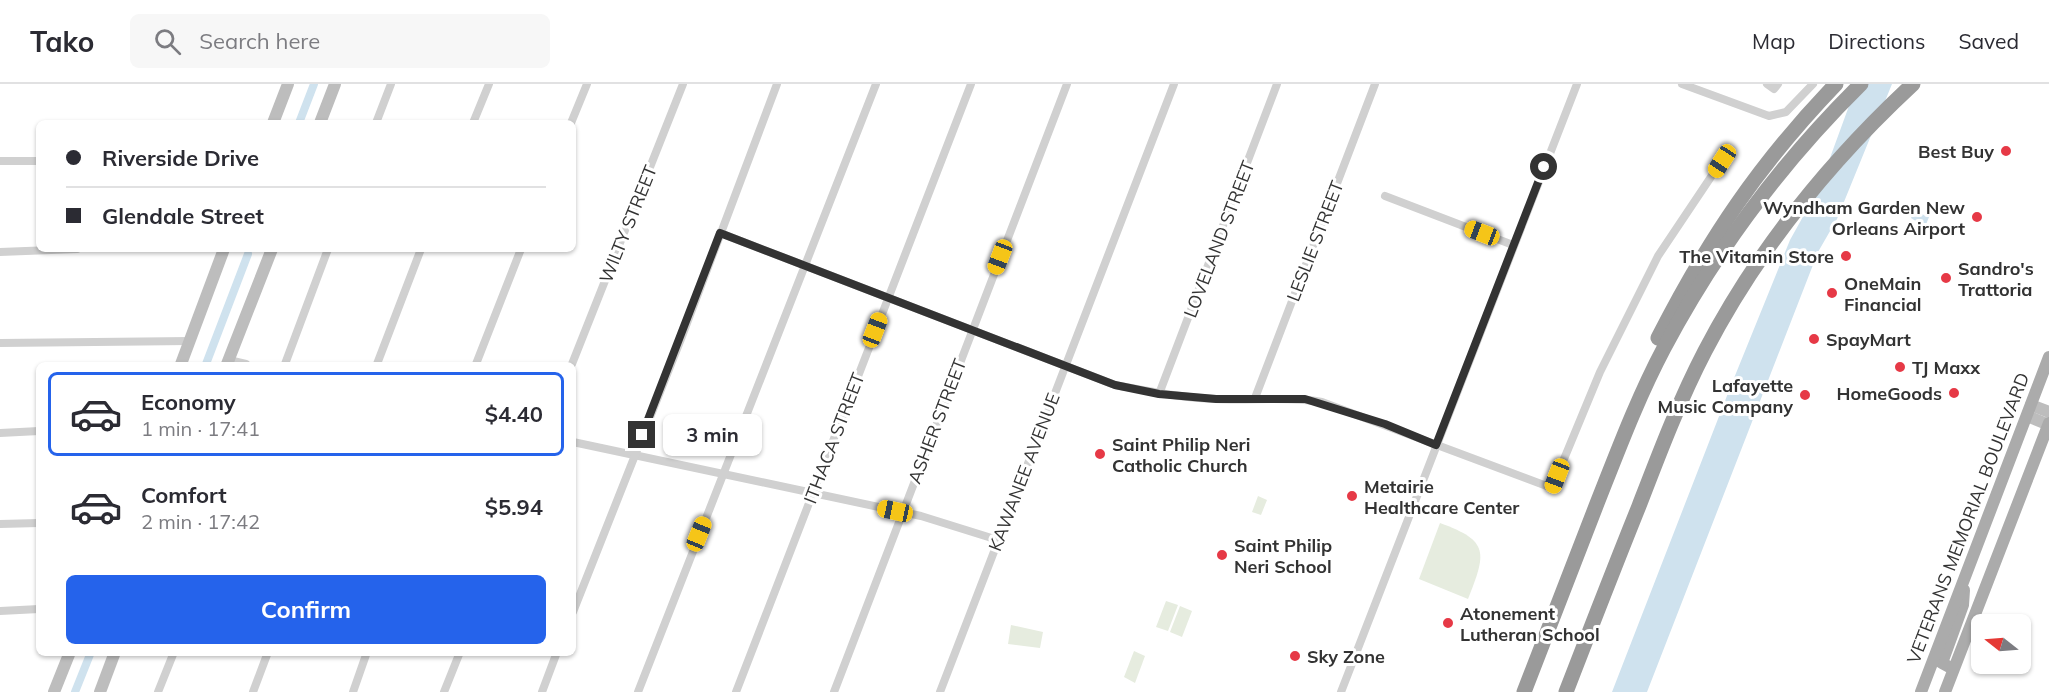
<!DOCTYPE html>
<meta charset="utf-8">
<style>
body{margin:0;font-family:Mulish,sans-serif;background:#f7f7f7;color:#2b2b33;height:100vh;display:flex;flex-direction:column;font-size:22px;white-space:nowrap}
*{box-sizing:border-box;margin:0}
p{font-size:20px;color:#7c7c81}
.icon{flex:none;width:33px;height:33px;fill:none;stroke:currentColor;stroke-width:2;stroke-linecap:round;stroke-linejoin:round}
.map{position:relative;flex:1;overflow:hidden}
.details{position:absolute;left:36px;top:278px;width:540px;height:294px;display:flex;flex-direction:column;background:#fff;border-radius:9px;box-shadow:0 2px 4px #0004}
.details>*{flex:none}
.banner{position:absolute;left:36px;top:36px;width:540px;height:132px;border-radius:9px;box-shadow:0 2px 4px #0004;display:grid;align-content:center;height:132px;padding:0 30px;background:#fff}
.needle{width:39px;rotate:287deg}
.buttons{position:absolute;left:1971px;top:530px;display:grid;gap:12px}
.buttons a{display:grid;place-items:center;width:60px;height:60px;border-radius:9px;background:#fff;box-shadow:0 2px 4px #0004;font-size:30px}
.end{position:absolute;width:27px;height:27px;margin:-14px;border:8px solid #333;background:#fff;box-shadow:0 0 0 3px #fff}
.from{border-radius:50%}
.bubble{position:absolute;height:42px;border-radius:9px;background:#fff;box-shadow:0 2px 4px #0004;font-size:20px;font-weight:700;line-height:42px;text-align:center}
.car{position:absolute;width:18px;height:36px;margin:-18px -9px;border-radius:8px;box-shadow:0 0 4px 2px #0007;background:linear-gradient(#f5c518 24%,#345 0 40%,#f5c518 0 76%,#345 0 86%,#f5c518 0)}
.banner b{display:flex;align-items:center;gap:21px;height:57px;font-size:22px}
.banner b+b{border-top:2px solid #e1e1e2}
.banner i{width:15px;height:15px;background:#2b2b33}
ul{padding:10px 0 0;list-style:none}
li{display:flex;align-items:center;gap:18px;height:84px;margin:0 12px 9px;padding:0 18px;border:3px solid transparent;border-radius:9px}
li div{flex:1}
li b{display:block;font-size:22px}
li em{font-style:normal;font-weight:700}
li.current{border-color:#2563eb}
li>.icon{width:54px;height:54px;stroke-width:1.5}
.button{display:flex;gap:12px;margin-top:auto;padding:12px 30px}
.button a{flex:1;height:69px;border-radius:9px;background:#2563eb;color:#fff;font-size:24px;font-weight:700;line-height:69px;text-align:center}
header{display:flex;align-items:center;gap:36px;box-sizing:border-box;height:84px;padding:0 30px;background:#fff;border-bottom:2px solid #e1e1e2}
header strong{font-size:28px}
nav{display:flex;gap:33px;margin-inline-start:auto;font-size:21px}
.search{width:420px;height:54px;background:#f7f7f7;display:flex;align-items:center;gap:15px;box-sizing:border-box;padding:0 21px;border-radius:9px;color:#7c7c81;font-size:22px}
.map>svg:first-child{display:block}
</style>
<header>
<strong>Tako</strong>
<div class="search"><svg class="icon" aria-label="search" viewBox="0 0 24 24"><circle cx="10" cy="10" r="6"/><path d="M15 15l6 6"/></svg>Search here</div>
<nav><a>Map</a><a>Directions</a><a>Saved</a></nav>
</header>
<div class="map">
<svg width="2049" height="608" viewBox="0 0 2049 608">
<rect width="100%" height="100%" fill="#fff"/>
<g fill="#e6ecdf">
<path d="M1258 412 1267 416 1261 431 1252 428Z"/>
<path d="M1440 439C1490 457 1486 469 1468 515L1419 495Z"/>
<path d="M1166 517 1178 521 1168 547 1156 543Z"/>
<path d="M1180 522 1192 527 1182 553 1170 548Z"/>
<path d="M1011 541 1043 548 1040 564 1008 560Z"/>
<path d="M1134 567 1145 572 1135 599 1124 593Z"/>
</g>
<g fill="#cfe2ee">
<path d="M1857 0H1892L1837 135 1818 168 1647 608H1612L1730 304 1790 156 1819 104Z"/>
<path d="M1914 127 1929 133 1925 143 1911 134Z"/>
</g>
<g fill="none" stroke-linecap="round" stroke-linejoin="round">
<g stroke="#cfe2ee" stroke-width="8">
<path d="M299 39 314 0"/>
<path d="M206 280 248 170"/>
<path d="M75 608 91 568"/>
</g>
<g stroke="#d0d0d0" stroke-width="8">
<path d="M1682 0 1769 32 1786 28 1813 0"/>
<path d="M1767 0 1774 5 1778 0"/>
<path d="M376 39 391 0"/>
<path d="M473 39 489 0"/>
<path d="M571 39 587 0"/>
<path d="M0 77H39"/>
<path d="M1385 112 1513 161"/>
<path d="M720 149 1115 301C1148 307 1182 314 1216 315 1251 317 1287 312 1322 318L1552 404 1600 288 1658 172 1729 66"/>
<path d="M0 168 77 165"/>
<path d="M0 259 190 257"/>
<path d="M229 276 246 280"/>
<path d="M285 280 328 165"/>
<path d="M377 280 421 165"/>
<path d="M476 280 521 165"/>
<path d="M572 280 683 0"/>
<path d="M1159 310 1277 0"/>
<path d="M1255 314 1375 0"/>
<path d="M0 349 39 347"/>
<path d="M573 358 921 432 998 456"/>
<path d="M0 440 39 439"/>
<path d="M0 527 39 525"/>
<path d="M573 528 681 255 777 0"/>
<path d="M158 608 174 568"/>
<path d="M253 608 268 568"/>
<path d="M353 608 367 568"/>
<path d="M444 608 460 568"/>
<path d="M542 608 557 568"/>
<path d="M638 608 876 0"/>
<path d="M736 608 971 0"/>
<path d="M834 608 1067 0"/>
<path d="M940 608 1174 0"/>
<path d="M1341 608 1577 0"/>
</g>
<g stroke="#bdbdbd" stroke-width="12">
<path d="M273 39 288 0"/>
<path d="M320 39 335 0"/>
<path d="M181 280 224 165"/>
<path d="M227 280 272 165"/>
<path d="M2031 321 2049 328"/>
<path d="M2027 332 2049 341"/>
<path d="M54 608 70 568"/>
<path d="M100 608 115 568"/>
</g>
<g stroke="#ababab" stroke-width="12">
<path d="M1953 585 1942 579 1963 521 1964 506"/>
<path d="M1921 608 2049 273"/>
<path d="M1945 608 2049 339"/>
</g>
<g stroke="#9a9a9a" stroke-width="15">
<path d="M1658 254C1708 156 1759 80 1836 0"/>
<path d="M1524 608C1548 546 1572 484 1596 422 1617 369 1637 315 1664 264 1716 166 1782 78 1861 0"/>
<path d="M1566 608C1590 546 1614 484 1639 422 1659 370 1679 317 1705 267 1757 167 1830 77 1913 0"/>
</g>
</g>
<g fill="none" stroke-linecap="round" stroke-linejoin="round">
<path stroke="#333" stroke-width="8" d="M642 351 720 149 1115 301 1159 310 1216 315H1305L1385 340 1436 361 1544 83"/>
</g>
<g fill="#e63946" stroke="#fff" stroke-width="2">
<circle cx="2006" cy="67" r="6"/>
<circle cx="1977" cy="133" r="6"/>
<circle cx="1846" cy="172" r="6"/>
<circle cx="1946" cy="194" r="6"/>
<circle cx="1832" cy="209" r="6"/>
<circle cx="1814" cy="255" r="6"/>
<circle cx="1900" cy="283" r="6"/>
<circle cx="1954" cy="309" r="6"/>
<circle cx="1805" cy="311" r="6"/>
<circle cx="1100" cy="370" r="6"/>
<circle cx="1352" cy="412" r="6"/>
<circle cx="1222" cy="471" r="6"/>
<circle cx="1448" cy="539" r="6"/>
<circle cx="1295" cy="572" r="6"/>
</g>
<g text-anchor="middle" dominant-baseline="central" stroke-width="6" stroke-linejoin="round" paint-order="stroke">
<g font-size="18" font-weight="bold" fill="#333" stroke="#fff" text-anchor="start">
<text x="1994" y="67" text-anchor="end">Best Buy</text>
<text x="1965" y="123" text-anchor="end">Wyndham Garden New<tspan x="1965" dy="21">Orleans Airport</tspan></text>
<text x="1834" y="172" text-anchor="end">The Vitamin Store</text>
<text x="1958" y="184">Sandro's<tspan x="1958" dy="21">Trattoria</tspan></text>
<text x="1844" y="199">OneMain<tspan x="1844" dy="21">Financial</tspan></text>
<text x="1826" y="255">SpayMart</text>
<text x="1912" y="283">TJ Maxx</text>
<text x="1793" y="301" text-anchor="end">Lafayette<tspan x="1793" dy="21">Music Company</tspan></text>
<text x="1942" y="309" text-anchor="end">HomeGoods</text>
<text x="1112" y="360">Saint Philip Neri<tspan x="1112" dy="21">Catholic Church</tspan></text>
<text x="1364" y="402">Metairie<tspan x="1364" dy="21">Healthcare Center</tspan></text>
<text x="1234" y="461">Saint Philip<tspan x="1234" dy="21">Neri School</tspan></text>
<text x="1460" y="529">Atonement<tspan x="1460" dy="21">Lutheran School</tspan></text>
<text x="1307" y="572">Sky Zone</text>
</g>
<g font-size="18" fill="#333" stroke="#fff">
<text transform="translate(628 140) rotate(-68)">WILTY STREET</text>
<text transform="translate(1219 155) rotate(-69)">LOVELAND STREET</text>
<text transform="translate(1315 157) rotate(-69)">LESLIE STREET</text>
<text transform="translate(937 337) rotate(-69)">ASHER STREET</text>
<text transform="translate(834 354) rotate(-69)">ITHACA STREET</text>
<text transform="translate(1024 388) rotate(-69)">KAWANEE AVENUE</text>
<text transform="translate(1968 434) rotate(-69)">VETERANS MEMORIAL BOULEVARD</text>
</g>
</g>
</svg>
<div class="buttons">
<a><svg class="needle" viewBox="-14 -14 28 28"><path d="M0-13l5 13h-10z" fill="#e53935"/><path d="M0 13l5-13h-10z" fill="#7c7c81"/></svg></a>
</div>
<i class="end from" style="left:1544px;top:83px"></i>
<i class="end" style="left:642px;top:351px"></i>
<div class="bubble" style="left:663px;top:330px;width:99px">3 min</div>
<i class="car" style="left:1722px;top:77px;rotate:213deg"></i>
<i class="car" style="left:1482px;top:149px;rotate:291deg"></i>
<i class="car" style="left:1000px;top:173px;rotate:201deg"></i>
<i class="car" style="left:875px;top:246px;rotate:21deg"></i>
<i class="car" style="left:1557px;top:392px;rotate:201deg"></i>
<i class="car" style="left:895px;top:427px;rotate:282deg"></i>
<i class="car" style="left:699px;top:450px;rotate:22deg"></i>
<div class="banner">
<b><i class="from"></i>Riverside Drive</b>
<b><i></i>Glendale Street</b>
</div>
<section class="details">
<ul>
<li class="current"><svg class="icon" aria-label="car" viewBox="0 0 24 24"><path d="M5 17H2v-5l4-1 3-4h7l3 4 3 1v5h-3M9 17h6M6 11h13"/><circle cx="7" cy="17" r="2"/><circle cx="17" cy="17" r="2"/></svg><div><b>Economy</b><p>1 min · 17:41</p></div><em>$4.40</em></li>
<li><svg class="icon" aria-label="car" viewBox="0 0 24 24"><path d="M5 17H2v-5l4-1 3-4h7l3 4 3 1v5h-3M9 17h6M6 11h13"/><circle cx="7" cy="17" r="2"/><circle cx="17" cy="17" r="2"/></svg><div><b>Comfort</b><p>2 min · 17:42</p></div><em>$5.94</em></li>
</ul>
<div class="button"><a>Confirm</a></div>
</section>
</div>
